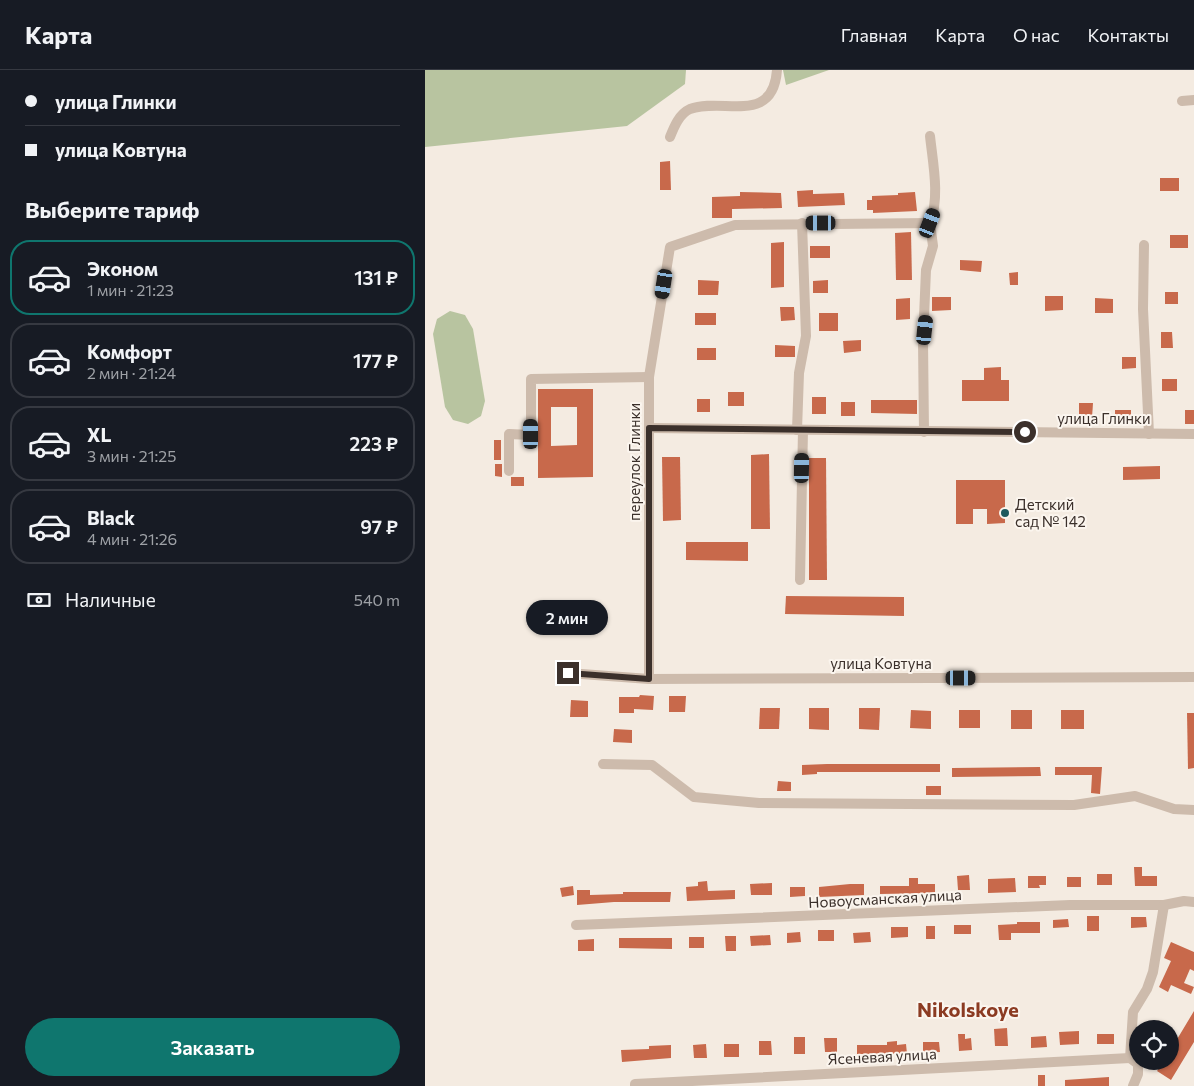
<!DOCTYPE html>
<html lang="ru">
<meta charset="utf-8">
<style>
body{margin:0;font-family:Commissioner,sans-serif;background:#242831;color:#f1f3f6;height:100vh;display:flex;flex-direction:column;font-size:19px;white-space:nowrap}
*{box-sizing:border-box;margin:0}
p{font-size:16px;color:#9ea1a6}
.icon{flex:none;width:28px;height:28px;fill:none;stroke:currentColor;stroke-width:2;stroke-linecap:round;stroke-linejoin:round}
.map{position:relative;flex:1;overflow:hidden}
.side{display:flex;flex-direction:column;background:#171b24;width:425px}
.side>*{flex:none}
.guide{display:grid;align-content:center;height:110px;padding:0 25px;background:#171b24}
.fabs{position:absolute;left:704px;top:950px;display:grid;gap:10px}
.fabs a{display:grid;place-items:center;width:50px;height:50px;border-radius:50%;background:#171b24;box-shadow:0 1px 4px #0004;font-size:25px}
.end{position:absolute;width:22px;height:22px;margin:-11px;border:6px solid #3b302b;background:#fff;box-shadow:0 0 0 2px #fff}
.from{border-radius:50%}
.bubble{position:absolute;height:35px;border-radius:18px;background:#171b24;box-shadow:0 1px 4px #0004;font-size:16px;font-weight:600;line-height:35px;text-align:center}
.car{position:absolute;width:15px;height:30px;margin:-15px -8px;border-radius:6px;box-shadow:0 0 4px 1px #0007;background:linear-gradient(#222 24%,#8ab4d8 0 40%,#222 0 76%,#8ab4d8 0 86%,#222 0)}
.guide b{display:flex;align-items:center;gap:18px;height:48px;font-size:19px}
.guide b+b{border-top:1px solid #363941}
.guide i{width:12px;height:12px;background:#f1f3f6}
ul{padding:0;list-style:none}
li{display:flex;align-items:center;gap:15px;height:75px;margin:0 10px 8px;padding:0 15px;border:2px solid #363941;border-radius:20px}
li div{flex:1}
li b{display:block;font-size:19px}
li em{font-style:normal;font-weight:600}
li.on{border-color:#0f766e}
li>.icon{width:45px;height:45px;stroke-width:1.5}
h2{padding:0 25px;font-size:22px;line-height:60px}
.pay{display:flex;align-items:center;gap:12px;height:55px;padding:0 25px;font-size:19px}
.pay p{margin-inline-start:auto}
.cta{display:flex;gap:10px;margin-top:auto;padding:10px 25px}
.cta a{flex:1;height:58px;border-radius:30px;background:#0f766e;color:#fff;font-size:20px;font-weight:600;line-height:58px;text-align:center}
header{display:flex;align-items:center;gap:30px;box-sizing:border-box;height:70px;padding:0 25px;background:#171b24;border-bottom:1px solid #363941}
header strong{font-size:24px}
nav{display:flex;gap:28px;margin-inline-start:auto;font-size:18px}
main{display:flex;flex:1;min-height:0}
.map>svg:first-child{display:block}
</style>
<header>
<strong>Карта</strong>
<nav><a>Главная</a><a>Карта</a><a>О нас</a><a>Контакты</a></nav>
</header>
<main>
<section class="side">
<div class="guide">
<b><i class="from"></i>улица Глинки</b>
<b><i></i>улица Ковтуна</b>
</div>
<h2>Выберите тариф</h2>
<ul>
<li class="on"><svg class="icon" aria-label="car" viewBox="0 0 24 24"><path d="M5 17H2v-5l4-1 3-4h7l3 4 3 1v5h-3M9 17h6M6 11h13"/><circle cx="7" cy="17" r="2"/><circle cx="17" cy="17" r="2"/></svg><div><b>Эконом</b><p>1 мин · 21:23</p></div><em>131 ₽</em></li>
<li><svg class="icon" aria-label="car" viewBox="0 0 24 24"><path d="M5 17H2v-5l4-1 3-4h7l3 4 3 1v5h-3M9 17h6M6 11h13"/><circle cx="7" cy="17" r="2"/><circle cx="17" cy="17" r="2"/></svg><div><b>Комфорт</b><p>2 мин · 21:24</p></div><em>177 ₽</em></li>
<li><svg class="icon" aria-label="car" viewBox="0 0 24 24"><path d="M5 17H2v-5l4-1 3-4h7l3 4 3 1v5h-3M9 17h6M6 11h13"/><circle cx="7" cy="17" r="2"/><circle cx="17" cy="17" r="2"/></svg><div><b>XL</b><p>3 мин · 21:25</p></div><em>223 ₽</em></li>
<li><svg class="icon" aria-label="car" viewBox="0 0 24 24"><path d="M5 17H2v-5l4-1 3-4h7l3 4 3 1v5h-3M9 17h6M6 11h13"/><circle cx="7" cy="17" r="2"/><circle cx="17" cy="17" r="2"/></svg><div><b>Black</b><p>4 мин · 21:26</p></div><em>97 ₽</em></li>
</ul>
<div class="pay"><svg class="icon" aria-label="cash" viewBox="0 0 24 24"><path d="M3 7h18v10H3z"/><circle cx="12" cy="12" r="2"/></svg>Наличные<p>540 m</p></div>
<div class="cta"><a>Заказать</a></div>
</section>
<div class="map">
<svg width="769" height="1016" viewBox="0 0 769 1016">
<rect width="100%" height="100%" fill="#f4ebe1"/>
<g fill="#b8c4a0">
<path d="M0 0H261L260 14 202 56 0 77Z"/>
<path d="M358 0H404L361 15Z"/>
<path d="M25 241 40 245 48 259 60 331 56 346 43 354 28 350 20 337 8 264 12 249Z"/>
</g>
<g fill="#c8694b" fill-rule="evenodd">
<path d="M245 91 246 120H235V92Z"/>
<rect x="735" y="108" width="19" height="13"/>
<path d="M388 120V124L419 123 420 135 373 137 372 121Z"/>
<path d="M315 122 356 123 357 138 307 139V148H287V127L315 126Z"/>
<path d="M490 122 492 141 448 143V140H442V130H447V126L473 125V123Z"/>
<path d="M486 162 487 210H471L470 163Z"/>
<rect x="745" y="165" width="18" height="13"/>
<path d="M359 172V217L346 218V173Z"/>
<rect x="385" y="176" width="20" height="12"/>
<path d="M535 190 557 191 556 202 535 200Z"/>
<path d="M593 202V215H585L584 203Z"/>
<path d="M273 210 294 211 293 225H273Z"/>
<path d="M403 210V223H388V211Z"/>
<rect x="740" y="222" width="13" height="12"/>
<path d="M620 226H638V240L620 241Z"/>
<path d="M507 227H526V240L507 241Z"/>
<path d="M485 228V249L471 250V229Z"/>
<path d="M670 228 688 229V243H670Z"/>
<path d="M355 237H369L370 250 356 251Z"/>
<rect x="270" y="243" width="21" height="12"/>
<rect x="394" y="243" width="19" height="18"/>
<path d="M736 262H747L748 278H736Z"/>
<path d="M436 270V281L419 283 418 271Z"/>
<path d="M350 275 370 276V287H350Z"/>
<rect x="272" y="278" width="19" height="12"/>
<path d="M697 287H711V298L697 299Z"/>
<path d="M576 297V310H584V331H537V310H559V298Z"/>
<rect x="737" y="309" width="15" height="12"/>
<path d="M113 319H168V407L113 408ZM126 337H152V375L126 376Z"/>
<rect x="303" y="322" width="16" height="14"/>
<rect x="387" y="327" width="14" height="17"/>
<rect x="272" y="329" width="13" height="13"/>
<path d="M446 330H492V344L446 343Z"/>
<rect x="416" y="332" width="14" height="14"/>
<path d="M654 333H668L667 348H654Z"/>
<rect x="690" y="340" width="16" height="11"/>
<rect x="760" y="340" width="9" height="14"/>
<rect x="69" y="370" width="7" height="20"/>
<path d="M344 384 345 459H326V385Z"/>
<path d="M237 387H255L256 450 238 451Z"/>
<path d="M384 388H401L402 510H384Z"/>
<path d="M70 394H77V407L70 406Z"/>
<path d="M735 396V409L698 410V397Z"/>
<rect x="86" y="407" width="13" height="9"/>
<path d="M531 410H580V453L562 454V439H548V454H531Z"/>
<path d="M261 472H323V491L261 490Z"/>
<path d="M361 526 479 527V546L360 544Z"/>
<path d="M215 625 229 626 228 640 209 639V643H194V627H214Z"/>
<path d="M244 626H261L260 642H244Z"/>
<path d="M146 630 163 631V647H145Z"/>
<path d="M335 638H355L354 659H334Z"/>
<path d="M384 638H404V660L384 659Z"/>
<path d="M434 638H455L454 660 434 659Z"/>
<path d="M486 640 506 641V659L485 658Z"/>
<rect x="534" y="640" width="21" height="18"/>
<rect x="586" y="640" width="21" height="19"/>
<rect x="636" y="640" width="23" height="19"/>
<path d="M762 643H769V698L763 699Z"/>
<path d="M189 659 207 660V673L188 672Z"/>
<path d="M402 694H515V702H392V704L377 705V695Z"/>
<path d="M615 697 616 706 527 707V698Z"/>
<path d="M630 697H677L675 724 666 723 667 705H630Z"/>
<path d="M353 711 366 712V721H352Z"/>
<rect x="501" y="716" width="15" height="9"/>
<path d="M709 797H717V806H732V816H710Z"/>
<rect x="672" y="804" width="15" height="11"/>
<path d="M544 805 545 820H533L532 806Z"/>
<path d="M603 806H621V815H614L615 818H603Z"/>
<rect x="642" y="807" width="14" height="10"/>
<path d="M484 808H493V814H510V823L455 824V816H484Z"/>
<path d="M590 808 591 822 563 823V809Z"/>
<path d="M282 811 283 821 310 820V829L262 831 261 817 273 816V812Z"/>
<path d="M347 813V825H326L325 814Z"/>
<path d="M425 814H439V825L394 827V817Z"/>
<path d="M148 816 149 825 137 827 135 818Z"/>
<path d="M365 817H380V826L365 827Z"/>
<path d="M152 820H165V825L198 824V822H246L245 832H189L152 835Z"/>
<rect x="662" y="846" width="12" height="15"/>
<path d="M706 847H721L722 857 706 858Z"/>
<path d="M643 849 644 857 628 858V850Z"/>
<path d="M592 852H615V863H586V870H574L573 855 592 854Z"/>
<rect x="529" y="855" width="17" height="9"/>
<rect x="501" y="856" width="9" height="13"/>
<path d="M466 857H483V867L466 868Z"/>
<rect x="393" y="860" width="16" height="11"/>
<path d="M375 862 376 872 362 873V863Z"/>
<path d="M445 862 446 872 429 873 428 863Z"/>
<path d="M345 865 346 875 326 876 325 866Z"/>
<path d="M300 866H311V881H301Z"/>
<rect x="264" y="867" width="15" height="11"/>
<path d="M194 868H247V879L194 878Z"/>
<path d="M169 869V881H153V870Z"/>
<path d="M746 872 769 882V901L765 899 759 913 769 917 766 924 746 915 743 922 734 917 746 891 739 888Z"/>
<path d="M769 941V972L746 1010 732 1001 739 991H745V981Z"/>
<path d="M582 958 583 976H570L569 959Z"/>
<path d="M654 961V974L635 975 634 962Z"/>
<path d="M533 964H540V969L546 968 547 980 534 981Z"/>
<rect x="672" y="964" width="17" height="10"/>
<path d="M621 966 622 977 606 978V967Z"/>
<rect x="369" y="967" width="11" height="17"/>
<path d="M399 968H412V982H400Z"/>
<path d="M334 971H346L347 985H334Z"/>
<path d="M472 971V975L481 974 482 984H432V975H462V972Z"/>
<path d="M498 972H514L515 982 498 983Z"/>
<path d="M281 974 282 988H269L268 975Z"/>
<rect x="299" y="974" width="15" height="13"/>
<path d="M246 975V988L197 992 196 980 224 979V976Z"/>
<rect x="613" y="1005" width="7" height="11"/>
<path d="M684 1007V1016H640V1010Z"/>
</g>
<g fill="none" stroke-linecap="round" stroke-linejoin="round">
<g stroke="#cdbbac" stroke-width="10">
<path d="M757 31 769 30"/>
<path d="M245 67C249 57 254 44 265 39 298 27 348 56 352 0"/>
<path d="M505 153C515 127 508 94 505 66"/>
<path d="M719 175 718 239 724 364"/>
<path d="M224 358 769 364"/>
<path d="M372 360 374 303 381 266 377 153"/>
<path d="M84 401V364L106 365V309L224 307"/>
<path d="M375 510 378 360"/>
<path d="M143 603 224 609 769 607"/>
<path d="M224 609V307L245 177 310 155 505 153 508 176 501 200 498 271 499 362"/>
<path d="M178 694 227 695 269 727 334 733 649 735 710 726 749 739 769 740"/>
<path d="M151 855 645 835H739L759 831 769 832"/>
<path d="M210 1016V1014L705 988"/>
<path d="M708 1016 713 1004V994L705 988 708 942 722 919 728 902 739 835"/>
</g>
</g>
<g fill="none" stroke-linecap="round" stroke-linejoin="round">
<path stroke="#3b302b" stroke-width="6" d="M143 603 224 609V358L600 362"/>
</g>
<circle fill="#1f5a5e" stroke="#fbf5ee" stroke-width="2" cx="580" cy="443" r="5"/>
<g text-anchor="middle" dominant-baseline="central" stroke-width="4" stroke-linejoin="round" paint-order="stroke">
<g font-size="15" fill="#3b302b" stroke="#fbf5ee">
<text x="679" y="348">улица Глинки</text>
<text transform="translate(209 392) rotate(-90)">переулок Глинки</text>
<text x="456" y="593">улица Ковтуна</text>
<text transform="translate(460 828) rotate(-3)">Новоусманская улица</text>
<text transform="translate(457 986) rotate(-3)">Ясеневая улица</text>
</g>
<g font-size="15" fill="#3b302b" stroke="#fbf5ee" text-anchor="start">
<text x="590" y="434">Детский<tspan x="590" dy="17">сад № 142</tspan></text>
</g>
<g font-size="20" font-weight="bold" fill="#8c3b22" stroke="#fbf5ee">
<text x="543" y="939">Nikolskoye</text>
</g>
</g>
</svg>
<div class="fabs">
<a><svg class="icon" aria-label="locate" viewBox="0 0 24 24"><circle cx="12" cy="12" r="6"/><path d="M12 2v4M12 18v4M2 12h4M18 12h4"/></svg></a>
</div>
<i class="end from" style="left:600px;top:362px"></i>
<i class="end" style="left:143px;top:603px"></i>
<div class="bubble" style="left:101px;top:530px;width:82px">2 мин</div>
<i class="car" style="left:396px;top:153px;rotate:270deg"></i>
<i class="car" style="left:505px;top:153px;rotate:21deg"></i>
<i class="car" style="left:239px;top:214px;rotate:189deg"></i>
<i class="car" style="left:500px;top:260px;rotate:6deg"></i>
<i class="car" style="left:106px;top:364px;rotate:0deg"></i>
<i class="car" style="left:377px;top:398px;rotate:1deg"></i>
<i class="car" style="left:536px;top:608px;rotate:90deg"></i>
</div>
</main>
